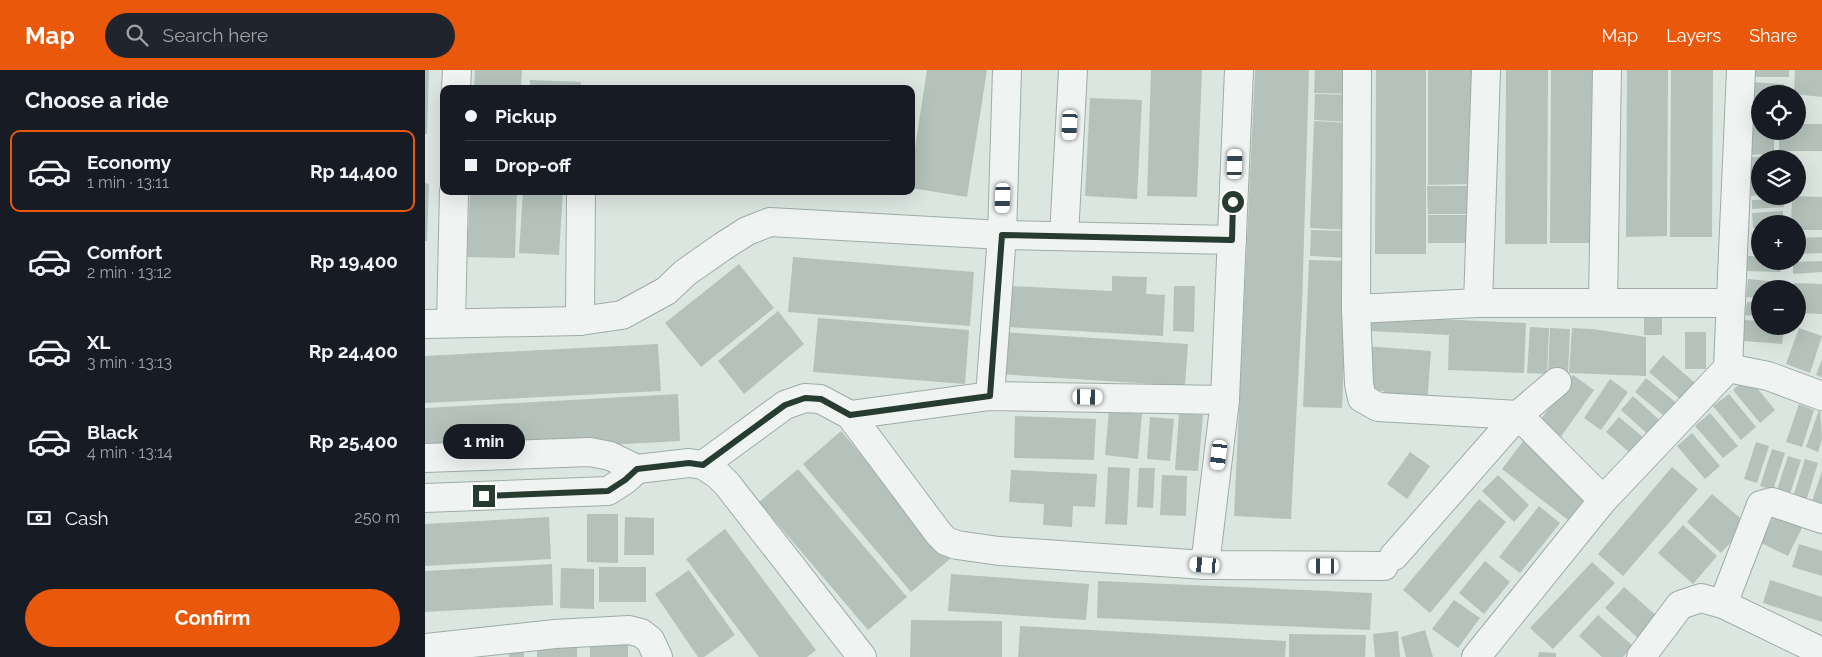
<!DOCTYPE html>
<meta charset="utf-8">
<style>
body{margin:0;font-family:Raleway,sans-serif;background:#20242c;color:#f1f3f6;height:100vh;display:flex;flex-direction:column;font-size:19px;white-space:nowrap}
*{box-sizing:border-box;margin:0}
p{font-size:16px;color:#9ea1a6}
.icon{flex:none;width:28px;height:28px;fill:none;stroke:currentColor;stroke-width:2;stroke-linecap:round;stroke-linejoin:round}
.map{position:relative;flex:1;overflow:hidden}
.side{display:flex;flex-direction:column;background:#171b24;width:425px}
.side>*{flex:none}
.top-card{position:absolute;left:15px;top:15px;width:475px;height:110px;border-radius:10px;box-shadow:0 5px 20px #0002;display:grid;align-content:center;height:110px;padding:0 25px;background:#171b24}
.fabs{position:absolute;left:1326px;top:15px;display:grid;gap:10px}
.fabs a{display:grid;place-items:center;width:55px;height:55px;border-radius:50%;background:#171b24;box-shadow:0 5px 20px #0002;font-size:25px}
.end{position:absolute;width:22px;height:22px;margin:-11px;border:6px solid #273b31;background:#fff;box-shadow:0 0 0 2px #fff}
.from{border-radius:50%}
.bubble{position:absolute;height:35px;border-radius:18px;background:#171b24;box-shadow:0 5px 20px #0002;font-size:16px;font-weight:700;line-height:35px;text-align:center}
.car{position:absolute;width:15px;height:30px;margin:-15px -8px;border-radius:6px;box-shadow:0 0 4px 1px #0007;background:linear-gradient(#fff 24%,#345 0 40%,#fff 0 76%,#345 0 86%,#fff 0)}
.top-card b{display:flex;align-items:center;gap:18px;height:48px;font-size:19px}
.top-card b+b{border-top:1px solid #363941}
.top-card i{width:12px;height:12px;background:#f1f3f6}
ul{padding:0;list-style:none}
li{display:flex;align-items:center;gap:15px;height:82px;margin:0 10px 8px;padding:0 15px;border:2px solid transparent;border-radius:10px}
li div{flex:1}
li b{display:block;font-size:19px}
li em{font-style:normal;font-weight:700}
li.selected{border-color:#ea580c}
li>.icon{width:45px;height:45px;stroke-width:1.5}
h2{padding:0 25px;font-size:22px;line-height:60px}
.pay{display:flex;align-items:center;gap:12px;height:55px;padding:0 25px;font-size:19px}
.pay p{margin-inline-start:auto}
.cta{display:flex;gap:10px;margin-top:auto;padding:10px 25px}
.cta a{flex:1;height:58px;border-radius:30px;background:#ea580c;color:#fff;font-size:20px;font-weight:700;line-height:58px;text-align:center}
header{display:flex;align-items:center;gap:30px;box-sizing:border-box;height:70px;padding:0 25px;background:#ea580c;color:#fff}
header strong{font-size:24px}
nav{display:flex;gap:28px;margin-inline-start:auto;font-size:18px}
.search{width:350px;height:45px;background:#20242c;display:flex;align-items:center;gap:12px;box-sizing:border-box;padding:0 18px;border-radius:28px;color:#9ea1a6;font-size:19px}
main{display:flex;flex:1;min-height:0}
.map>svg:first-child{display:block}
</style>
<header>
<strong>Map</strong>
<div class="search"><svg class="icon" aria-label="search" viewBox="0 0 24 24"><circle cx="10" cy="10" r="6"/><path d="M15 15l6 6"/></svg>Search here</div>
<nav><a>Map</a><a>Layers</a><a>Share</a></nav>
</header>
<main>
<section class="side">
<h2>Choose a ride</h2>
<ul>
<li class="selected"><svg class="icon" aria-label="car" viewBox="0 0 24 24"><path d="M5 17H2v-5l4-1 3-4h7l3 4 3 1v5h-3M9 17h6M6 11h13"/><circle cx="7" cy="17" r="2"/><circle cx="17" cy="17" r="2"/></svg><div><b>Economy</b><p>1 min · 13:11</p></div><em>Rp 14,400</em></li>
<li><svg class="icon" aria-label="car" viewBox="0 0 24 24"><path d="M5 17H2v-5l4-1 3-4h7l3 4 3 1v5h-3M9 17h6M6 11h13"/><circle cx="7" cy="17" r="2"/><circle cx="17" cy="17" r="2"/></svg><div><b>Comfort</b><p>2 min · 13:12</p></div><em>Rp 19,400</em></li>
<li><svg class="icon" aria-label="car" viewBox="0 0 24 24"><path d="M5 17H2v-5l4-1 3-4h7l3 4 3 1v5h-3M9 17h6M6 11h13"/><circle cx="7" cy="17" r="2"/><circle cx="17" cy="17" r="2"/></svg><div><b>XL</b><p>3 min · 13:13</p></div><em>Rp 24,400</em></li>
<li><svg class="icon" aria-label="car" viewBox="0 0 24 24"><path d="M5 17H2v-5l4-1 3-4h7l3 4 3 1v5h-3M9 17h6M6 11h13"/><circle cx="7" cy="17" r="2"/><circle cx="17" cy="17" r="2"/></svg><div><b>Black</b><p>4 min · 13:14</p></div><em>Rp 25,400</em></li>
</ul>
<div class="pay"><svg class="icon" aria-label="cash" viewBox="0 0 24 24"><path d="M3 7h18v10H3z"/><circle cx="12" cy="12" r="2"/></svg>Cash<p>250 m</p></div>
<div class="cta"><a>Confirm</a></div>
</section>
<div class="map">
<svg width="1397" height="587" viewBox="0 0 1397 587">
<rect width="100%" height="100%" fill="#dce6e1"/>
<g fill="#b4c2bb">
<path d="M0 0H4L2 64H0Z"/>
<path d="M50 0H97L96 19H49Z"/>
<path d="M502 0H562L542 127 486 118V104Z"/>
<path d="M726 0H777L772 127 722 126Z"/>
<path d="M830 0H884L877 237 866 449 809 446Z"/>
<path d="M890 0H928L927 24 889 23Z"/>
<path d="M951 0H1001V184H950Z"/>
<path d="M1003 0H1053V114L1003 115Z"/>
<path d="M1081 0H1123L1122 174H1080Z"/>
<path d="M1126 0H1167L1166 173H1125Z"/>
<path d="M1202 0H1243L1242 166 1201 167Z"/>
<path d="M1246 0H1288L1287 167H1245Z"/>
<rect x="1328" y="0" width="36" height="7"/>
<path d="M1370 0H1397V27L1369 24Z"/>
<path d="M105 10 156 12V19H105Z"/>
<path d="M1325 12 1359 14V24H1335V34H1325Z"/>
<path d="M890 24 927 25 926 52 889 50Z"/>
<path d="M665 28 717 30 712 129 660 126Z"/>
<path d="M889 51 926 53 923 160 885 158Z"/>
<path d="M1316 53H1335V61H1349V84L1317 85Z"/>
<path d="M1372 54H1397V81H1354V61H1372Z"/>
<path d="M1362 86V89H1335V104H1326L1325 87Z"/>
<path d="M1326 107H1335V125L1326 126Z"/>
<path d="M0 113 4 114 2 171H0Z"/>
<path d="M1002 116H1053V144H1003Z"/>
<path d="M45 121H92L90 188 42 187Z"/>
<path d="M98 121H138L134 185 94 183Z"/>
<path d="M1367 126 1397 127V160H1372V154H1366Z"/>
<path d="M1358 129 1359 137 1327 139V130Z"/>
<path d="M1358 141V154H1335V158H1328L1327 143Z"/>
<rect x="1003" y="145" width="50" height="28"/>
<path d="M886 160 924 161 923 188 885 186Z"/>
<path d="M1326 163H1335V179H1327Z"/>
<path d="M1397 167V183L1372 184V168Z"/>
<path d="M1322 186H1335V191H1356V202L1321 201Z"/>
<path d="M368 187 549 202 545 256 363 242Z"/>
<path d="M884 190 923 191 917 338 878 337Z"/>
<path d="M1397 191V202L1368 204V192Z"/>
<path d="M314 194 349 238 276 297 240 253Z"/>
<path d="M687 206 722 207 721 224 740 225 738 266 582 257 584 216 687 221Z"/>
<path d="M1323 209 1355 212V219H1335V228L1321 227Z"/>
<path d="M1369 213 1397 214V244L1372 243V219H1369Z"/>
<path d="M749 216H770L769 262 748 261Z"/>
<path d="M1322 232 1335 233V247L1320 245Z"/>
<rect x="1219" y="240" width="18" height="25"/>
<path d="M353 241 379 274 319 324 293 291Z"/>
<path d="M944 246 1101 253 1099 303 1023 300 1024 265 944 261Z"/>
<path d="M393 248 544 260 540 314 388 302Z"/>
<path d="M1320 250 1335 251V256H1359L1357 274 1318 271Z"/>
<path d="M1105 257 1124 258 1122 304 1102 303Z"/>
<path d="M1125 258 1145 259 1143 304 1123 303Z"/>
<path d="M1147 258 1167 259 1221 267V306L1144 303Z"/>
<path d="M1374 258 1397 266 1385 303 1361 294Z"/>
<path d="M576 262 763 274 760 316 573 304Z"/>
<rect x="1260" y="262" width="21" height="37"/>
<path d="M233 274 236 321 0 333V286Z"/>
<path d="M940 276 1006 281 1002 336 958 332 959 321 937 320Z"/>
<path d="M1238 285 1270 313 1256 330 1224 302Z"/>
<path d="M1397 289V307L1391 305Z"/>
<path d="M1148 305 1169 320 1135 368 1113 353Z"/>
<path d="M1323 307 1350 340 1335 353 1308 320Z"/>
<path d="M1221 308 1254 335 1243 349 1210 322Z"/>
<path d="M1185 309 1203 322 1176 360 1159 348Z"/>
<path d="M253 324 255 371 0 385V338Z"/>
<path d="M1304 324 1331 357 1316 370 1288 336Z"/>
<path d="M1208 326 1240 355 1228 369 1196 340Z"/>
<path d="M1374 334 1389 340 1377 377 1361 372Z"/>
<path d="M1395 337 1397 369 1393 382 1381 377Z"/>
<path d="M684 341 717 344 713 389 680 385Z"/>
<path d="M754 343 778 345 773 401 750 400Z"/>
<path d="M1285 343 1313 376 1298 388 1270 356Z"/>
<path d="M590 346 671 349 669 390 589 388Z"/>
<path d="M725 347 749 349 745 391 722 389Z"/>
<path d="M1194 347 1225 373 1212 389 1181 362Z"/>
<path d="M416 361 525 489 486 522 378 394Z"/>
<path d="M1267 363 1295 396 1280 409 1252 376Z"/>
<path d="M1099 370 1165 422 1143 450 1077 399Z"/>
<path d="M1331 372 1344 376 1332 413 1319 409Z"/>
<path d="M1347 379 1360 383 1348 420 1335 416Z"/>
<path d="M985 382 1005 396 982 429 962 414Z"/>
<path d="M1363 386 1376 390 1364 427 1351 423Z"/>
<path d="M1380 389 1393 393 1381 431 1368 427Z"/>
<path d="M683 397 705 398 702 455 680 454Z"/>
<path d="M1247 397 1273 419 1198 506 1173 484Z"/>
<path d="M714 398H730L728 438 712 437Z"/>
<path d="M373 399 482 527 443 560 334 432Z"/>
<path d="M586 400 672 404 670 437 648 436 647 457 618 455 619 434 584 432Z"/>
<path d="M1397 401V438L1386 434Z"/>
<path d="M737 405 762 406 761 446 735 445Z"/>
<path d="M1073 405 1104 435 1089 452 1057 421Z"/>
<path d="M1287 424 1322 454 1296 483 1262 452Z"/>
<path d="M1054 429 1081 452 1005 543 978 520Z"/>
<path d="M1114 436 1135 453 1095 503 1074 487Z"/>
<path d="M1350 443 1378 456 1363 486 1336 473Z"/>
<path d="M162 444H193V493L162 492Z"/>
<path d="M124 447 126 489 0 496V454Z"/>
<path d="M200 447 229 448V485H199Z"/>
<path d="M1258 455 1292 486 1268 514 1233 483Z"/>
<path d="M300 459 391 580 382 587H334L261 489Z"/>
<path d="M1374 474 1397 481V506L1367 497Z"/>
<path d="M1060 491 1085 512 1059 544 1034 523Z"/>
<path d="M1167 492 1190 513 1128 579 1105 558Z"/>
<path d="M127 494 128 535 0 542V501Z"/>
<rect x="174" y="497" width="47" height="35"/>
<path d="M136 498 169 499V539L135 538Z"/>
<path d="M264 500 310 565 279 587H273L230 524Z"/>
<path d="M526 504 664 514 661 550 523 541Z"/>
<path d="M1345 510 1397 527V552L1338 533Z"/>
<path d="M673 511 947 523 945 560 672 548Z"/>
<path d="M1199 517 1234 548 1215 570 1180 538Z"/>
<path d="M1029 530 1055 548 1033 578 1007 559Z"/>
<path d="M1173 545 1208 576 1198 587H1177L1154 566Z"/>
<path d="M486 550 577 551V587H485Z"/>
<path d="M595 556 861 571 860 587H593Z"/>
<path d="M1000 560 1008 587H981L976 567Z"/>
<path d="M973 561 975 587H950L948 564Z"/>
<rect x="165" y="564" width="38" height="23"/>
<path d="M864 564 941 565 940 587H864Z"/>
<path d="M98 570 99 587H84L83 571Z"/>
<rect x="112" y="571" width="40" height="16"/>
<path d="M1114 582 1131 583V587H1113Z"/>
</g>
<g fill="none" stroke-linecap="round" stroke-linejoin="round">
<g stroke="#9eaca5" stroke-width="30">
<g id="minor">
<path d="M932 0 931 239 934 314 937 328 953 337 1093 345 1178 430"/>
<path d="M31 19 32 0"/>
<path d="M639 166 648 0"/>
<path d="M1053 233 1061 0"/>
<path d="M1178 233 1182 0"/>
<path d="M931 239 1053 233H1306"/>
<path d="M155 251 156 121"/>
<path d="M26 252 29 121"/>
<path d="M0 254 155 251 197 245 241 221 260 203 297 177 322 161 345 152 577 165 807 170"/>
<path d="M1303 298 1343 306 1397 326"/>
<path d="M565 326 577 165 582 0"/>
<path d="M425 345 565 326 800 330"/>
<path d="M0 388 165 382 185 386 212 399 264 393 278 395 293 405 302 414 437 587"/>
<path d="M278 395 360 335 380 328 395 329 425 345 514 464 521 471 532 475 574 481 780 495 959 496"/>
<path d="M0 428 183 421 200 410 212 399"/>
<path d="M969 486 1093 345 1132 312"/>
<path d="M780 495 800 330 814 0"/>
<path d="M1298 534 1336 435 1347 432 1397 449"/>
<path d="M0 578 130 564 204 560 216 563 225 570 233 587"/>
<path d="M1051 587 1178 430 1303 298 1316 0"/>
<path d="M1216 587 1255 535 1276 528 1298 534 1397 582"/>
</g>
</g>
<use href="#minor" stroke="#eff4f2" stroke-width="28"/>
</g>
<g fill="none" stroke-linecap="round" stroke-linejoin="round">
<path stroke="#273b31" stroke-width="6" d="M59 426 183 421 200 410 212 399 264 393 278 395 360 335 380 328 396 329 425 345 565 326 577 165 807 170 808 132"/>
</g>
</svg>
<div class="fabs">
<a><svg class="icon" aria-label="locate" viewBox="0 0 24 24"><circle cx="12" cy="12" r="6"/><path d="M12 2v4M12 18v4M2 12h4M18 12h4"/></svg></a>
<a><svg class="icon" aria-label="layers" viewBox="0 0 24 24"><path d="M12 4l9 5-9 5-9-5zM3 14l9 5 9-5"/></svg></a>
<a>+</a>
<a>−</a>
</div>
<i class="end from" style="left:808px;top:132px"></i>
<i class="end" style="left:59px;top:426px"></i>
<div class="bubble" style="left:18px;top:354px;width:82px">1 min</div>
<i class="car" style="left:645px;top:55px;rotate:183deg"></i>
<i class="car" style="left:810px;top:94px;rotate:2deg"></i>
<i class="car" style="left:578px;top:128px;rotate:182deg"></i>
<i class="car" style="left:663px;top:327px;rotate:91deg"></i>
<i class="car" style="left:794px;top:385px;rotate:187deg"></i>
<i class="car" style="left:780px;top:495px;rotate:274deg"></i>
<i class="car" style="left:899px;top:496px;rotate:270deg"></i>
<div class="top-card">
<b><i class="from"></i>Pickup</b>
<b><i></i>Drop-off</b>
</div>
</div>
</main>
